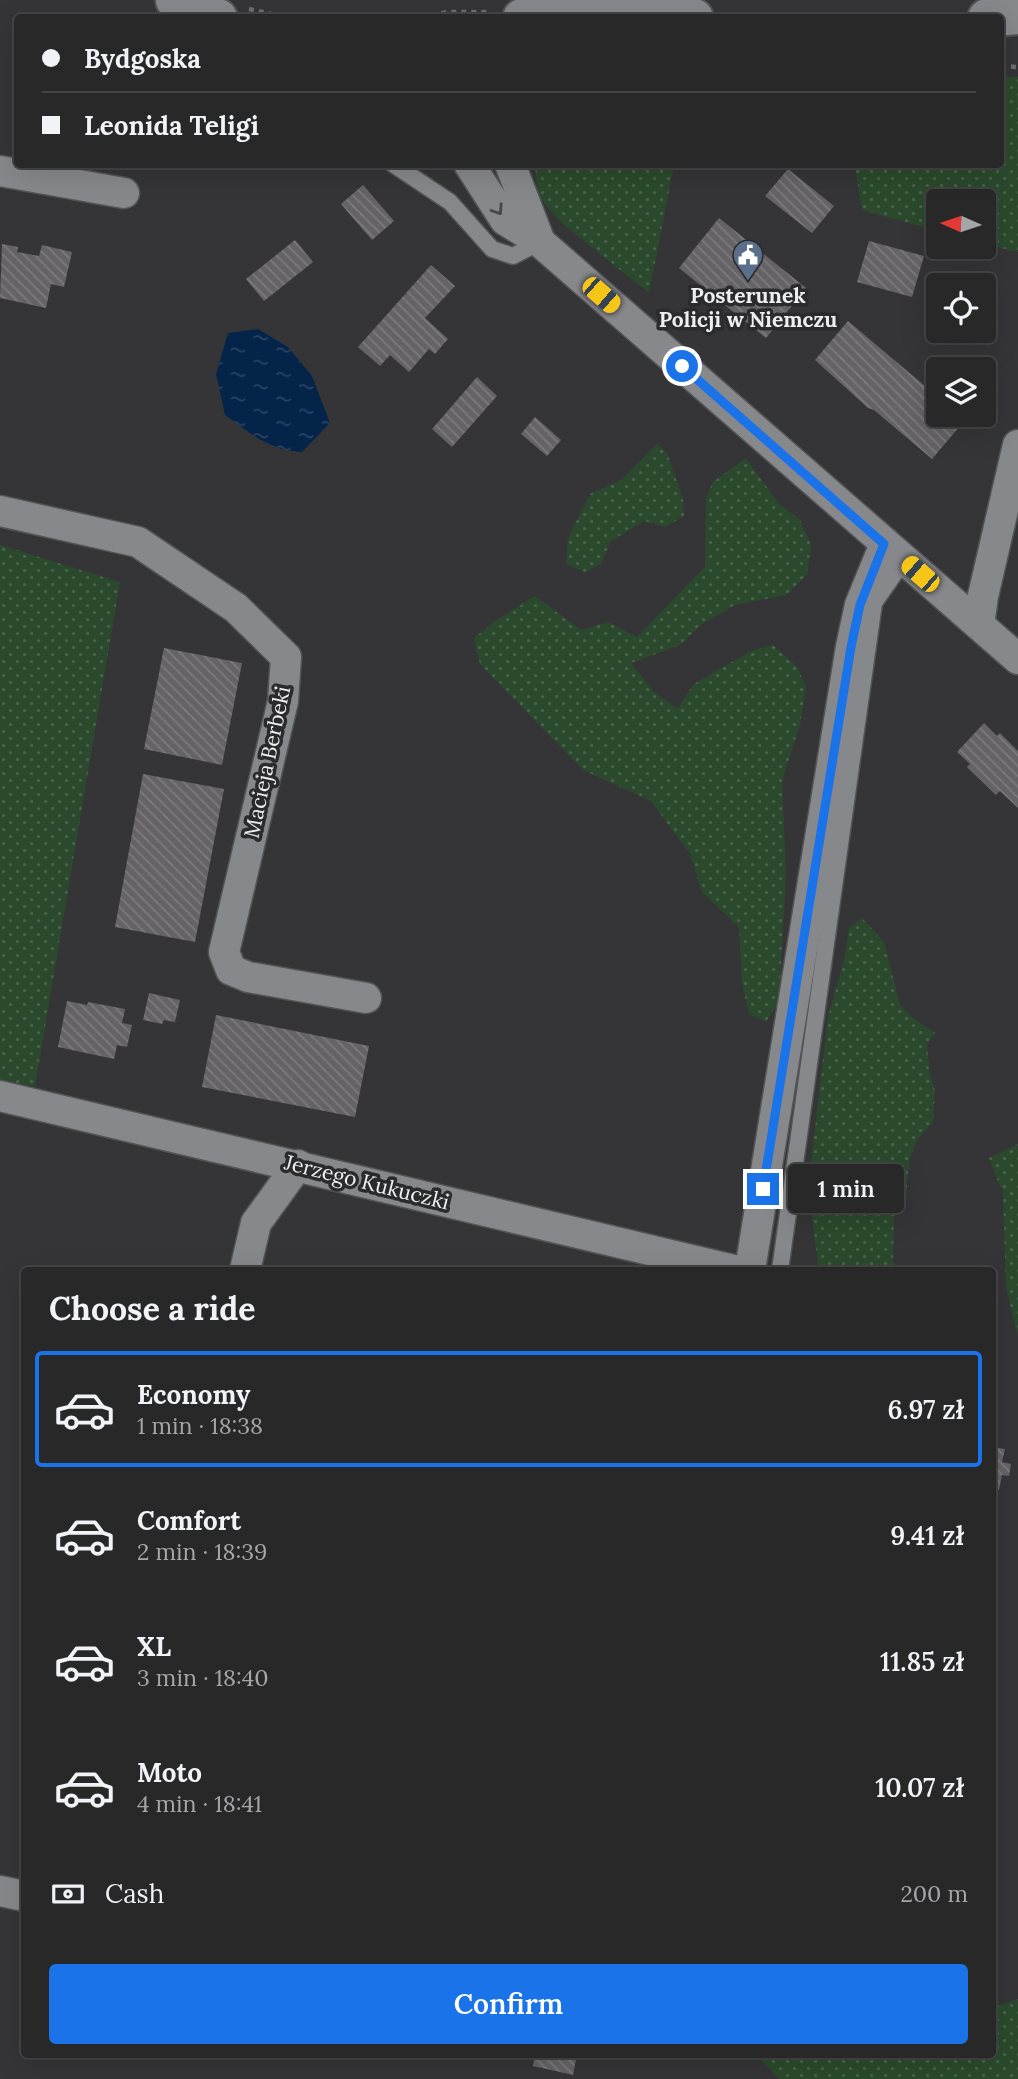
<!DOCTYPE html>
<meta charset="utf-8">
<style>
body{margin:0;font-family:Lora,serif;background:#343435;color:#f1f3f6;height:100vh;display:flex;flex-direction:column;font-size:26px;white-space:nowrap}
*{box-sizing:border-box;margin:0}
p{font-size:23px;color:#a5a6a8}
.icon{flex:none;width:38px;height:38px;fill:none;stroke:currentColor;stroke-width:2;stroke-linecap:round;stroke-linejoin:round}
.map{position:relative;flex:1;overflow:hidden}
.side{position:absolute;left:21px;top:1267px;width:975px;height:791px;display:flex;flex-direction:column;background:#282829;border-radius:7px;box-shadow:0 7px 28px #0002,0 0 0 2px #444446}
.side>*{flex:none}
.banner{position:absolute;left:14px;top:14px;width:990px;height:154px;border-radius:7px;box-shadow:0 7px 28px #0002,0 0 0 2px #444446;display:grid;align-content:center;height:154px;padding:0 28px;background:#282829}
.needle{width:46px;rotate:273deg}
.controls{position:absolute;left:926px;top:189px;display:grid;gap:14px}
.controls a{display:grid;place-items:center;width:70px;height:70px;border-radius:7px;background:#282829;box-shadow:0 7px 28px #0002,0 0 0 2px #444446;font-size:35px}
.end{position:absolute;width:32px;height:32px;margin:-16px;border:9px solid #1a73e8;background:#fff;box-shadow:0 0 0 4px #fff}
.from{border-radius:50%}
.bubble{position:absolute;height:49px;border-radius:7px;background:#282829;box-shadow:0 7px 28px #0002,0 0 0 2px #444446;font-size:23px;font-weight:600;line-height:49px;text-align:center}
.car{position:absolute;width:21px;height:42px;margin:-21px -10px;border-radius:9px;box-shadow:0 0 5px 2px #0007;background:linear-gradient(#f5c518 24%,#345 0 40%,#f5c518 0 76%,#345 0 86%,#f5c518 0)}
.banner b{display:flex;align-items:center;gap:24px;height:66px;font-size:26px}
.banner b+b{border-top:2px solid #444446}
.banner i{width:18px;height:18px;background:#f1f3f6}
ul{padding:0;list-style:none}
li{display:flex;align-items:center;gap:21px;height:116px;margin:0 14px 10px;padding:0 14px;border:4px solid transparent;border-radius:7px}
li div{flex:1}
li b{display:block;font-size:26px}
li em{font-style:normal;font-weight:600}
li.active{border-color:#1a73e8}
li>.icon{width:63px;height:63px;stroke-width:1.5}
h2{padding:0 28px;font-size:32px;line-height:84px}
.pay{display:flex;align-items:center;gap:18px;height:77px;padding:0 28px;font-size:26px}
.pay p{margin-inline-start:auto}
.primary-button{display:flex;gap:14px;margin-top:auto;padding:14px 28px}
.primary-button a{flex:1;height:80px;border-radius:7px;background:#1a73e8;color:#fff;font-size:28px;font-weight:600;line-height:80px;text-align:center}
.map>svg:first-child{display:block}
</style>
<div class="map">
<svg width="1018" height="2079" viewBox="0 0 1018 2079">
<defs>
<pattern id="grass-dots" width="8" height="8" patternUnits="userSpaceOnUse" patternTransform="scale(1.75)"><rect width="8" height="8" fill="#2b4a2d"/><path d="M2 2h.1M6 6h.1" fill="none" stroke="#4a644c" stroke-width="1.8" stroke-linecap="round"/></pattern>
<pattern id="water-ripples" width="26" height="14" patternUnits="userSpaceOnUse" patternTransform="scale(1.75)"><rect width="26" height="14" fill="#042449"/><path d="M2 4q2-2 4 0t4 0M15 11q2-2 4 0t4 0" fill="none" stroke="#294464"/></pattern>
<pattern id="building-back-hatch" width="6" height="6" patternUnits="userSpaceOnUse" patternTransform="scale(1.75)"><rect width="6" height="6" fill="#656366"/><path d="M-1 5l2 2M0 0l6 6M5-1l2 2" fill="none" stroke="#7b7a7c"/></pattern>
</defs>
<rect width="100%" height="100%" fill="#353537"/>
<g fill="url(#grass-dots)">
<path d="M1001 77H1018V252L984 244V201H938V231L862 210 855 165 1001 164Z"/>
<path d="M535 165H674L649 293 564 225 538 196Z"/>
<path d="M657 444 667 453 683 499 684 516 665 527 644 521 611 541 601 564 585 572 566 564 568 538 590 494 621 480Z"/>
<path d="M746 458 778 503 800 520 811 545 807 575 786 595 735 605 702 624 680 645 631 663 656 694 678 708 694 684 751 651 773 645 797 667 806 687 800 724 782 781 786 873 779 1001 766 1022 749 1014 742 983 739 927 702 892 690 854 651 801 583 770 480 664 474 638 495 621 535 596 581 630 608 622 637 637 705 567 706 498 713 482Z"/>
<path d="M0 545 120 582 35 1086 0 1080Z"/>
<path d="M862 918 884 942 900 1005 914 1019 935 1033 927 1044 929 1070 935 1091 933 1122 917 1140 910 1158 905 1205 894 1217 893 1262 898 1270H815L818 1263 808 1188 828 1017 845 957 849 928Z"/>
<path d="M1018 1144V1337L1006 1287 1003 1193 989 1158Z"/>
<path d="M1018 1999V2079H779L762 2061 760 2055 992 2054V2004L996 2006Z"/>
</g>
<path fill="url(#water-ripples)" d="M258 329 288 347 312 376 330 423 302 452C269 450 251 434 225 415L216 374 228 333Z"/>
<g fill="url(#building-back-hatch)">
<path d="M788 169 834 206 812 233 765 196Z"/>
<path d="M363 185 394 221 372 240 341 204Z"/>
<path d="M719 218 806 288 766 338 679 268Z"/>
<path d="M295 240 313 262 264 301 246 279Z"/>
<path d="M869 241 924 256 912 297 857 282Z"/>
<path d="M2 244 18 247 17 252 39 256 42 245 72 252 64 287 51 284 46 308 0 298Z"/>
<path d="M431 265 455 286 425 318 448 339 435 354 429 349 409 372 390 355 380 366 358 347Z"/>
<path d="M848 321 938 397V415H959L965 420 932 459 874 410 868 408 815 360Z"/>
<path d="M477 377 497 396 452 447 432 429Z"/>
<path d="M535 417 561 440 547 456 521 434Z"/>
<path d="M164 648 242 663 222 765 144 749Z"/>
<path d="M984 723 997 736 1000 733 1018 751V808L1000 791 996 795 967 767 970 764 957 752Z"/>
<path d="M143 774 224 789 195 942 115 927Z"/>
<path d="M149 993 180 1000 175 1022 164 1020 162 1024 143 1020Z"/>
<path d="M67 1001 87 1005 88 1002 125 1009 122 1023 132 1025 127 1047 117 1045 114 1059 58 1047Z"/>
<path d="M216 1015 369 1046 355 1117 202 1087Z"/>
<path d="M992 1447 1005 1449 1002 1462 1011 1464 1009 1476 1002 1475 999 1490 992 1489Z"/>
<path d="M535 2054H577L573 2075 533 2066Z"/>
</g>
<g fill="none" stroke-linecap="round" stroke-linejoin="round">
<g stroke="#535455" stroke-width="19">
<g id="service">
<path d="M393 164 450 202 492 249 513 256 540 242"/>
<path d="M780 1270 874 603 904 560"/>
</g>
</g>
<g stroke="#535455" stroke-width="33">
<g id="minor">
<path d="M469 164 505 220 540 242 1018 659"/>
<path d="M510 164 540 242"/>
<path d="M0 171 124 193"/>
<path d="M0 511 138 542 236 608 286 657 283 701 224 952 231 970 248 977 366 998"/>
<path d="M979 625 983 596 1018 445"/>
<path d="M0 1096 734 1270"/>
<path d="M245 1270 256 1223 298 1165"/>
<path d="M750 1270 851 647 860 605 885 544"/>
<path d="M0 1891 24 1896"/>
</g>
</g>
<g stroke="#535455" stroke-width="42">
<g id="tertiary">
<path d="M175 0 218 18"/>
<path d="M522 18 556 8 578 6 606 13H648L694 18"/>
<path d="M987 18 1018 15"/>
</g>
</g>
<g stroke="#6e6e70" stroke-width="4.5" stroke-dasharray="5 5" stroke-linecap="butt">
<path d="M249 9 289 18"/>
<path d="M422 18 447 12H488"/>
<path d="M1001 66 1018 67"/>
</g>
<use href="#service" stroke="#87888b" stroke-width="16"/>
<use href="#minor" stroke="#87888b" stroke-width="30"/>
<use href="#tertiary" stroke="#87888b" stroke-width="38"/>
</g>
<defs><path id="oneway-chevron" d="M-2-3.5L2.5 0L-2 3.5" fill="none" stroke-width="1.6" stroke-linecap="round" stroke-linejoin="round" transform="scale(1.75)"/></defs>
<use stroke="#474749" href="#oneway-chevron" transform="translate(498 210) rotate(56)"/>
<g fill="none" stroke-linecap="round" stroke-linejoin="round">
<path stroke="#1a73e8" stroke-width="9" d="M682 366 884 544 860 605 851 647 763 1189"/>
</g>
<defs>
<g id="civic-pin" transform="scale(1.575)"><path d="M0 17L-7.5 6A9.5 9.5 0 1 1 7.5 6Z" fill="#5c6f8a" stroke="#2b2b2d"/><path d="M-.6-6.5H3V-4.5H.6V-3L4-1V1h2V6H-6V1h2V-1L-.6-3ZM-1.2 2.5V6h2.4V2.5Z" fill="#fff"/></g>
</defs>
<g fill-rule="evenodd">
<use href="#civic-pin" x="748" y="255"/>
</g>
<g text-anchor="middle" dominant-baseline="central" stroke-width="7" stroke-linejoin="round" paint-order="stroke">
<g font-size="21" font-weight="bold" fill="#eeeff0" stroke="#2b2b2d">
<text x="748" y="295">Posterunek<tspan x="748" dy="24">Policji w Niemczu</tspan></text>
</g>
<g font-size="21" fill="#eeeff0" stroke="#2b2b2d">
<text transform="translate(267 762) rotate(-78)">Macieja Berbeki</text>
<text transform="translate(367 1182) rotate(14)">Jerzego Kukuczki</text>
</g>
</g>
</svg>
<div class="controls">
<a><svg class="needle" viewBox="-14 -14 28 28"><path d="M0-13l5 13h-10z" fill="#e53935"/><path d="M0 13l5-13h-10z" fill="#a5a6a8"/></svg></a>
<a><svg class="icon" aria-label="locate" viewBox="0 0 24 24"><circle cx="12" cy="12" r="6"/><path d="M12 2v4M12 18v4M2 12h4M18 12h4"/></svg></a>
<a><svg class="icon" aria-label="layers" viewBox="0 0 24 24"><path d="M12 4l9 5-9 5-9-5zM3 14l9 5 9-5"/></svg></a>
</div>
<i class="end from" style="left:682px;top:366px"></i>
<i class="end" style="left:763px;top:1189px"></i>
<div class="bubble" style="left:788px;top:1164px;width:116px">1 min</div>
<i class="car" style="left:601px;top:295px;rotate:131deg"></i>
<i class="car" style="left:920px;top:574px;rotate:311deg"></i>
<div class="banner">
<b><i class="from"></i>Bydgoska</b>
<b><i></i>Leonida Teligi</b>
</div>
<section class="side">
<h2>Choose a ride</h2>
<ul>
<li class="active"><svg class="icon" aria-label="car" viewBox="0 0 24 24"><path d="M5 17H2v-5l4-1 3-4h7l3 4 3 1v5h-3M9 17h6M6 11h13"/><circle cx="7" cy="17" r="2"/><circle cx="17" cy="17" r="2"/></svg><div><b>Economy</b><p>1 min · 18:38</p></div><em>6.97 zł</em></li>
<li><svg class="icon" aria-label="car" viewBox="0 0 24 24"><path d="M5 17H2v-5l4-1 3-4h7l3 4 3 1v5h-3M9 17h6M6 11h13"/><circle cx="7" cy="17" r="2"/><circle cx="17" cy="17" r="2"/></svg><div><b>Comfort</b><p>2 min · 18:39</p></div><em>9.41 zł</em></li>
<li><svg class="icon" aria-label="car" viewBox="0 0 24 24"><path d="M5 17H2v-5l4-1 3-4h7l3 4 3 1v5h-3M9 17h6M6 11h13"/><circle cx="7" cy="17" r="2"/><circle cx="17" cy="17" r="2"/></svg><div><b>XL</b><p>3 min · 18:40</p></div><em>11.85 zł</em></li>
<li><svg class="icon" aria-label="car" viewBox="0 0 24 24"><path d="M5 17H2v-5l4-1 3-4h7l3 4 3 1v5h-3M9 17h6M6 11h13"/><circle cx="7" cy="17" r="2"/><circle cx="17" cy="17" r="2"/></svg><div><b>Moto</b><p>4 min · 18:41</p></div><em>10.07 zł</em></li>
</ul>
<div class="pay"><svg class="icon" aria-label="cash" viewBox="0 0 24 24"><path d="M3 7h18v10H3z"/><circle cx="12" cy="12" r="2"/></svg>Cash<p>200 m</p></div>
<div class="primary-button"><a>Confirm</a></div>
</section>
</div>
